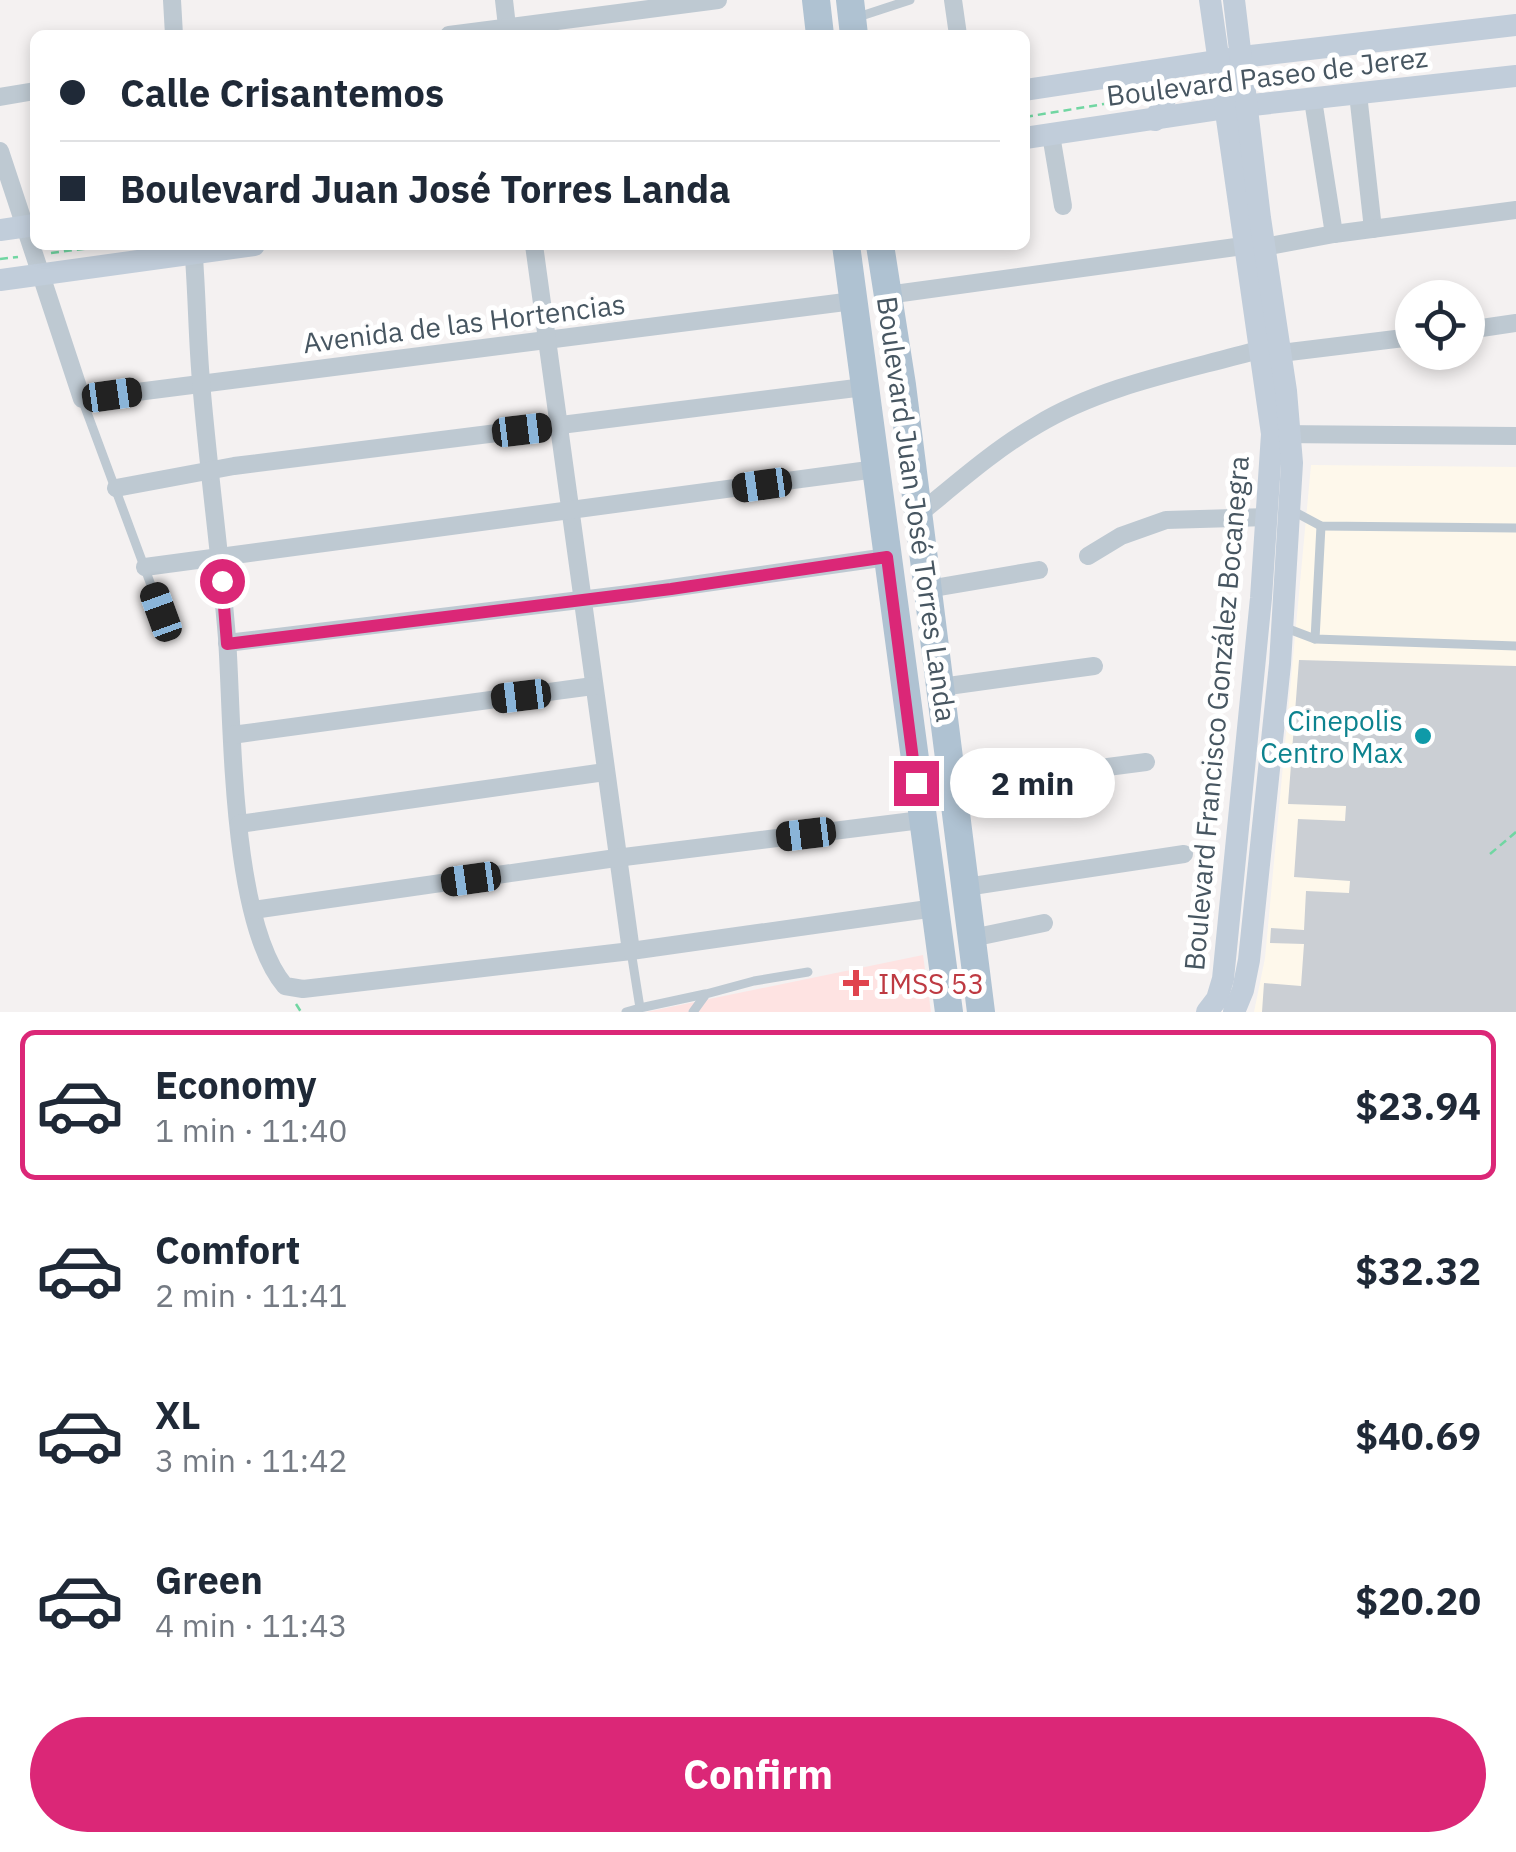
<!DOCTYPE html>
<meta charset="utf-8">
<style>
body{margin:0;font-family:"IBM Plex Sans",sans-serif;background:#f2f2f3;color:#1f2937;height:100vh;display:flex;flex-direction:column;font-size:38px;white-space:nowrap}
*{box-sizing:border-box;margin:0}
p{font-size:32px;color:#747a83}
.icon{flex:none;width:55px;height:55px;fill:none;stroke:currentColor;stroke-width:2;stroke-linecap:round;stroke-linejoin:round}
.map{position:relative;height:1012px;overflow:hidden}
.drawer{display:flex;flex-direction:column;background:#fff;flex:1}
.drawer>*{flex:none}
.hud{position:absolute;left:30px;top:30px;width:1000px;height:220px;border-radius:15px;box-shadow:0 5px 15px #0003;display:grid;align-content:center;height:220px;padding:0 30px;background:#fff}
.fabs{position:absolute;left:1395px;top:280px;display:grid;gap:20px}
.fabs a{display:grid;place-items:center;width:90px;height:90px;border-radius:50%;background:#fff;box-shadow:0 5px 15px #0003;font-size:50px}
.end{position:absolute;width:45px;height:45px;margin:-22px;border:12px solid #db2777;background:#fff;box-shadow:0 0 0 5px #fff}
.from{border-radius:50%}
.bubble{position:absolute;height:70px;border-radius:35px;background:#fff;box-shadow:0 5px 15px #0003;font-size:32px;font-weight:800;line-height:70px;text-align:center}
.car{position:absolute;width:30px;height:60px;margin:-30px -15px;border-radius:12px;box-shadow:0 0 8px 2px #0007;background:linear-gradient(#222 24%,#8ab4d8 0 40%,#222 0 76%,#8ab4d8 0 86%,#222 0)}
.hud b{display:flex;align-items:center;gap:35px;height:95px;font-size:38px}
.hud b+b{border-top:2px solid #e0e1e3}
.hud i{width:25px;height:25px;background:#1f2937}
ul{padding:18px 0 0;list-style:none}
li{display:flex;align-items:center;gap:30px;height:150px;margin:0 20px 15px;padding:0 10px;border:5px solid transparent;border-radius:15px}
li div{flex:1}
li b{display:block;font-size:38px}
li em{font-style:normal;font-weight:800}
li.current{border-color:#db2777}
li>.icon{width:90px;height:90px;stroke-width:1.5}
.button{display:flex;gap:20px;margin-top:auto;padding:20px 30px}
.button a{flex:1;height:115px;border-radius:60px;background:#db2777;color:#fff;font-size:40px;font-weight:800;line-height:115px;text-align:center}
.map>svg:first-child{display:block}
</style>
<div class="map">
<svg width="1516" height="1012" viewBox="0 0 1516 1012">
<rect width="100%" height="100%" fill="#f4f1f1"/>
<path fill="#fef8eb" d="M1311 465 1516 467V1012H1254L1265 958Z"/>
<path fill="#fee3e2" d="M923 955 931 1012H646Z"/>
<path fill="#cbcfd4" d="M1299 660 1516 666V1012H1262L1264 983 1301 986 1304 944 1270 943 1271 928 1304 930 1306 891 1349 893 1350 881 1294 877 1298 819 1345 821 1346 806 1288 804Z"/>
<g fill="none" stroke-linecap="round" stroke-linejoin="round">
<g stroke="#71d6a2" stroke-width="2.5" stroke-dasharray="8 5" stroke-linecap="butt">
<path d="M1025 117 1104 104"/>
<path d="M51 253 98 247"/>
<path d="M0 259 18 257"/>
<path d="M1490 854 1516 832"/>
<path d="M296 1004 301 1012"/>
</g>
<g stroke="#bec9d2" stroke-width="9">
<path d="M855 18 910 0"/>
<path d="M82 399 161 612"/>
<path d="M1293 511 1321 526 1516 528"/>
<path d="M1286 628 1315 639 1516 646"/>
<path d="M1315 639 1321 526"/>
<path d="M640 1008 705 994"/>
<path d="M626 1012 640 1008 631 951"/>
<path d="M693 1012 706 994 754 981 808 972"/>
</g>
<g stroke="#bec9d2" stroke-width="18">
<path d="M172 0 174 35"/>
<path d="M504 0 508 35"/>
<path d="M953 0 958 35"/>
<path d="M449 35 718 0"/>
<path d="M1358 94 1373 229"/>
<path d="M0 97 35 91"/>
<path d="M1313 100 1334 234"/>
<path d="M1051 135 1063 206"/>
<path d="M0 151 82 399 853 301"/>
<path d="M193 245C197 290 197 336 201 381 208 467 220 552 227 638 233 723 230 921 285 986L303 989 631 951 935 908"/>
<path d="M534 245 631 951"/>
<path d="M1264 247 1334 234 1516 210"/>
<path d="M887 295 1243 246"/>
<path d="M1468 330 1516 323"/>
<path d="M1281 353 1412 337"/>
<path d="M1277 434 1516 436"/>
<path d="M116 488 234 466 864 387"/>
<path d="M919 514C957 483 994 450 1037 425 1103 385 1184 371 1258 350"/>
<path d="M1088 556 1121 536 1166 520 1268 517"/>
<path d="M145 567 876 469"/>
<path d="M928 589 1039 570"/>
<path d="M227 643 629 594 887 557"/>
<path d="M941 687 1094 666"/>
<path d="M232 735 593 686"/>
<path d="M954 787 1146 762"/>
<path d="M239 824 605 772"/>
<path d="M966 887 1184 854"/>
<path d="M253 910 616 858 921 820"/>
<path d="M972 938 1044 923"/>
</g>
<g stroke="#c1cdda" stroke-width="22">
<path d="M1145 72 1161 83 1167 95 1155 120"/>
<path d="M1025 90 1242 57 1516 25"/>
<path d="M1025 138 1225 108 1516 76"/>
<path d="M0 230 35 225"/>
<path d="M0 280 254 245"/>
<path d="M1207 1012 1217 999 1223 979 1261 598 1272 434 1210 0"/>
<path d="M1234 1012 1243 990 1249 960 1280 664 1292 463 1286 391 1260 218 1234 0"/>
</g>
<g stroke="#afc2d2" stroke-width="28">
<path d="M816 0 820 35"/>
<path d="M850 0 854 35"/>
<path d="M846 245 949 1012"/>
<path d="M880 245 902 385 981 1012"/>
</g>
</g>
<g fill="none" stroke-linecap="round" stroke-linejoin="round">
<path stroke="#db2777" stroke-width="12" d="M222 581 227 644 671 589 887 557 916 783"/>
</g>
<circle fill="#0f9aa8" stroke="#fff" stroke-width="4" cx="1423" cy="736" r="10"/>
<path fill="#e0444e" stroke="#fff" stroke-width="4" d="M851 968h10v10h10v10h-10v10h-10v-10h-10v-10h10z"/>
<g text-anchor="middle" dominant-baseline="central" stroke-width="10" stroke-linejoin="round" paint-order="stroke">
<g font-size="28" fill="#475661" stroke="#fff">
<text transform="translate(1267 76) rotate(-7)">Boulevard Paseo de Jerez</text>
<text transform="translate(464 323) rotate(-7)">Avenida de las Hortencias</text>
<text transform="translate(917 509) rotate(82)">Boulevard Juan José Torres Landa</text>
<text transform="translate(1216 713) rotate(-85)">Boulevard Francisco González Bocanegra</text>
</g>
<g font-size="28" fill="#0d838f" stroke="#fff" text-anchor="end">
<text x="1403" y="720">Cinepolis<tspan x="1403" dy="32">Centro Max</tspan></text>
</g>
<g font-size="28" fill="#be3a42" stroke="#fff" text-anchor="start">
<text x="878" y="983">IMSS 53</text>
</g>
</g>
</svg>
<div class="fabs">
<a><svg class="icon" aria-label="locate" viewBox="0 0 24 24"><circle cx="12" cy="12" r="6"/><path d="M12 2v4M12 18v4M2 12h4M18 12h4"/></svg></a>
</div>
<i class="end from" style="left:222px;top:581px"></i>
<i class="end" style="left:916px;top:783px"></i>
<div class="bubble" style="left:950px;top:748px;width:165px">2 min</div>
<i class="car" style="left:112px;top:395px;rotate:82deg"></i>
<i class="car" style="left:522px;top:430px;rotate:83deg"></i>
<i class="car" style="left:762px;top:485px;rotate:262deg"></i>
<i class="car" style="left:161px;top:612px;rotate:340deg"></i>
<i class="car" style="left:521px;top:696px;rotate:263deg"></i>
<i class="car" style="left:806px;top:834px;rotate:263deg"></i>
<i class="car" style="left:471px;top:879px;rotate:262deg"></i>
<div class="hud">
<b><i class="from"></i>Calle Crisantemos</b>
<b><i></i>Boulevard Juan José Torres Landa</b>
</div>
</div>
<section class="drawer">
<ul>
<li class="current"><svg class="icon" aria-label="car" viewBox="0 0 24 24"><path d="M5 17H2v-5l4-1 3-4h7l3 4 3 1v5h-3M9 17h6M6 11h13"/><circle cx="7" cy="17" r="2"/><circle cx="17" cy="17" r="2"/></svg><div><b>Economy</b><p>1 min · 11:40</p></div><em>$23.94</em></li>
<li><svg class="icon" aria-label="car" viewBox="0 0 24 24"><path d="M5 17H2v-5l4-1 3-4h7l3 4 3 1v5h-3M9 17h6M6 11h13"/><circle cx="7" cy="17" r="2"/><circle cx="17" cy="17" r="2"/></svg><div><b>Comfort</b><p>2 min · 11:41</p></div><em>$32.32</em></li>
<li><svg class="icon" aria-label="car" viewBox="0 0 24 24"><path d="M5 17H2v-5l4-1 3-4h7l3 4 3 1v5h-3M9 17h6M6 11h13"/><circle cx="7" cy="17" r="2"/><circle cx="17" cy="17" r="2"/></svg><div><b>XL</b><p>3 min · 11:42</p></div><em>$40.69</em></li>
<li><svg class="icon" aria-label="car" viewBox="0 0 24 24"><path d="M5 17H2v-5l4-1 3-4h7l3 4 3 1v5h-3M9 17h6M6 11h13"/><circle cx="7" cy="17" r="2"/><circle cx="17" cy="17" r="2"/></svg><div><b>Green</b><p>4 min · 11:43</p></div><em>$20.20</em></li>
</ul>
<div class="button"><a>Confirm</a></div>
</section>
